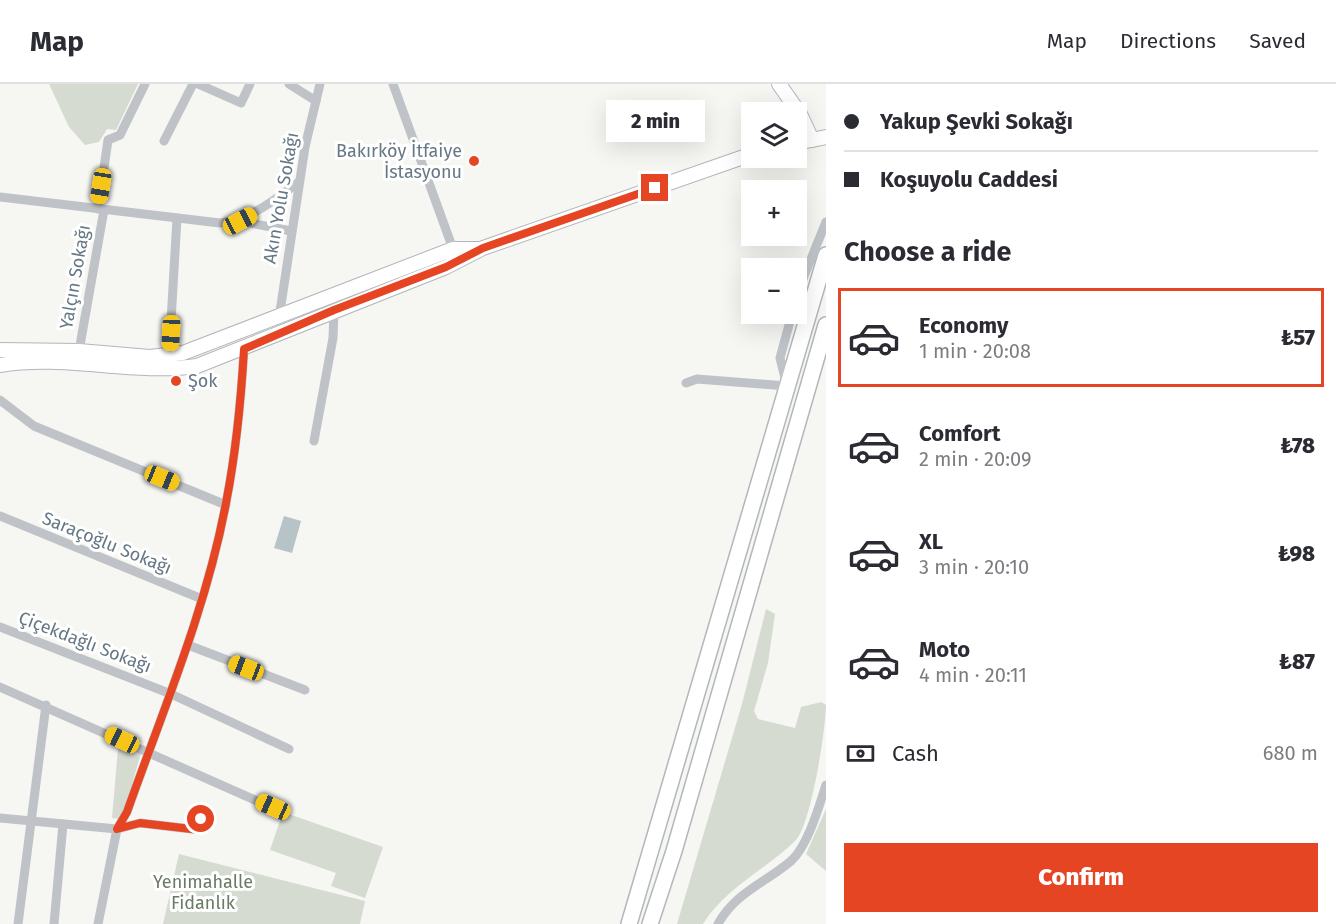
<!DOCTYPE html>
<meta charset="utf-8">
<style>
body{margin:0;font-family:"Fira Sans",sans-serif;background:#f2f2f3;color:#2b2b33;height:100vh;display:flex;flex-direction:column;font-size:22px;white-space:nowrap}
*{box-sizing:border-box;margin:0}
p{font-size:20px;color:#7c7c81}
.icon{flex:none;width:33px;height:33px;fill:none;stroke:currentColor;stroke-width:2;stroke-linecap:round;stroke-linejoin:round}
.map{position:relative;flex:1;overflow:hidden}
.panel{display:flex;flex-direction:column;background:#fff;width:510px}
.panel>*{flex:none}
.guide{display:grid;align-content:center;height:132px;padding:0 18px;background:#fff}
.tools{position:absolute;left:741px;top:18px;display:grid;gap:12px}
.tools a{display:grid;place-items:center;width:66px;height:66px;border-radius:0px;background:#fff;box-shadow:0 6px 24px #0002;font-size:30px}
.end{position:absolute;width:27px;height:27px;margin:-14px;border:8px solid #e64523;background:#fff;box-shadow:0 0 0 3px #fff}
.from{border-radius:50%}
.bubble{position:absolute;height:42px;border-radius:0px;background:#fff;box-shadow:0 6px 24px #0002;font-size:20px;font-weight:800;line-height:42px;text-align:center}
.car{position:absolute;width:18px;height:36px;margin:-18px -9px;border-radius:8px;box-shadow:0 0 4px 2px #0007;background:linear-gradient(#f5c518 24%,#345 0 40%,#f5c518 0 76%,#345 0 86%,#f5c518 0)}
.guide b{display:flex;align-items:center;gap:21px;height:57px;font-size:22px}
.guide b+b{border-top:2px solid #e1e1e2}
.guide i{width:15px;height:15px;background:#2b2b33}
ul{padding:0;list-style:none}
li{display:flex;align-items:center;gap:18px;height:99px;margin:0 12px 9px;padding:0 6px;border:3px solid transparent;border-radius:0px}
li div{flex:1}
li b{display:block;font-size:22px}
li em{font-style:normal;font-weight:800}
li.current{border-color:#e64523}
li>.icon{width:54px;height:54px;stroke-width:1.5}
h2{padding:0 18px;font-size:27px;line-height:72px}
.pay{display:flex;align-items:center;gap:15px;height:66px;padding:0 18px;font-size:22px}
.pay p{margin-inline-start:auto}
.cta{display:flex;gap:12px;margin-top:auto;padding:12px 18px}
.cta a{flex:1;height:69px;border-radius:0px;background:#e64523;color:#fff;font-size:24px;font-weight:800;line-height:69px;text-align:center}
header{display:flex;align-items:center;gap:36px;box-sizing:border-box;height:84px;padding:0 30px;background:#fff;border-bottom:2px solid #e1e1e2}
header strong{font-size:28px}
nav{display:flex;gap:33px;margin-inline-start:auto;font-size:21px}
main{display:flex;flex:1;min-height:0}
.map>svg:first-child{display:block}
</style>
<header>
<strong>Map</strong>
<nav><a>Map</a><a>Directions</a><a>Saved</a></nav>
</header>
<main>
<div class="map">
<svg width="826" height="840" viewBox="0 0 826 840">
<rect width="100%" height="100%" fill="#f6f6f3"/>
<g fill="#d6dbd2">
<path d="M49 0H138L116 46 107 45 99 58 85 61 69 43Z"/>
<path d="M766 525 775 530 768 579 754 627 758 635 795 644 801 623 821 618 826 621C826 645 811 740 796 756 767 785 725 804 703 840H677L742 620Z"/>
<path d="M118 664 141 669 122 735 112 734Z"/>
<path d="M826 725V787L806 770Z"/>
<path d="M283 728 383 763 365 814 331 802 336 789 270 766Z"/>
<path d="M179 770 365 817 360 840H163Z"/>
</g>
<path fill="#b6c4c7" d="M284 432 301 437 292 469 274 464Z"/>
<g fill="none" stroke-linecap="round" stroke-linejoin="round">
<g stroke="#b1b7bb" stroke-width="16">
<g id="secondary">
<path d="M779 0 800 30 812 56"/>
<path d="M796 59 826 53"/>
<path d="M0 266 79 267 150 273 183 269 453 165H478"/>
<path d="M0 281C65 270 132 291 197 282L446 183 483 164 752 70"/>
</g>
</g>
<g stroke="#b2b7bb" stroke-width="18">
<g id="primary">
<path d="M629 840 826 171"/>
<path d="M650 840 674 767 826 241"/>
</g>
</g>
<g stroke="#bfc3c7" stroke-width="9">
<path d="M198 0 241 19 250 0"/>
<path d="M289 0 316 17"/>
<path d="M393 0 453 165"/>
<path d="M164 57 193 0"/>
<path d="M0 113 220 139C252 135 274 116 299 98"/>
<path d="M98 125 108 56 120 51 145 0"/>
<path d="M240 137 291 147"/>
<path d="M796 212 826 138"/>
<path d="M279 234 305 63 320 0"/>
<path d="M79 267 104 126"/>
<path d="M169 272 177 134"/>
<path d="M686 299 697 295 787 302 780 274 792 230"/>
<path d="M0 316 34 342 226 421"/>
<path d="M314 357 333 254 334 226"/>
<path d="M0 432 202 515"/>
<path d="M0 543 171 610 289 665"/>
<path d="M188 561 305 606"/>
<path d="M0 603 273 724"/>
<path d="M0 734 117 745 140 739 200 746 201 735"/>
<path d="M18 840 46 621"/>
<path d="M54 840 63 740"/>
<path d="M98 840 117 745 127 728C163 626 206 526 226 419 236 368 241 317 244 265"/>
<path d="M718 840C735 809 765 799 791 777 808 762 819 722 826 701"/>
</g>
<use href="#secondary" stroke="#fff" stroke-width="14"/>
<use href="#primary" stroke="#fff" stroke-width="15"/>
</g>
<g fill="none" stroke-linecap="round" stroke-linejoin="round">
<path stroke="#e64523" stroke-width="8" d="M201 735 200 746 140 739 117 745 127 728C163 626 206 526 226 419 236 368 241 317 244 265L334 226 446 183 483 164 655 104"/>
</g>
<g fill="#e64523" stroke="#fff" stroke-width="2">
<circle cx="474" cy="77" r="6"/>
<circle cx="176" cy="297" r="6"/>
</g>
<g text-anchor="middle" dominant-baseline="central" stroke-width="6" stroke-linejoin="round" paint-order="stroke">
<g font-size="18" fill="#657884" stroke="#fff" text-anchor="end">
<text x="462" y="67">Bakırköy İtfaiye<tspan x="462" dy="21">İstasyonu</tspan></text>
<text x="188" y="297" text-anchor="start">Şok</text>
</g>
<g font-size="18" fill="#657884" stroke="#fff">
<text transform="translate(281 114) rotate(-80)">Akın Yolu Sokağı</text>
<text transform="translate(75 193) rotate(-80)">Yalçın Sokağı</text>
<text transform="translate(107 459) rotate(22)">Saraçoğlu Sokağı</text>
<text transform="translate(85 558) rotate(21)">Çiçekdağlı Sokağı</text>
</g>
<g font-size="18" fill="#6a7b64" stroke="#fff">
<text x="203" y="798">Yenimahalle<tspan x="203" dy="21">Fidanlık</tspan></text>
</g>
</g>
</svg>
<div class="tools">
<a><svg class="icon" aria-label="layers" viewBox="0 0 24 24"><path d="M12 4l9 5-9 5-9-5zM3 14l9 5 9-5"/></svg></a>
<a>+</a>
<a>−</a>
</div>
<i class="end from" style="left:201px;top:735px"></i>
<i class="end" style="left:655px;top:104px"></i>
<div class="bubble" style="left:606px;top:16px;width:99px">2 min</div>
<i class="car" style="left:101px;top:102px;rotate:189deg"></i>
<i class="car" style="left:240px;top:137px;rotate:62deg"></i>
<i class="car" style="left:171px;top:249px;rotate:183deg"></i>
<i class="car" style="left:162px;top:394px;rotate:112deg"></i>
<i class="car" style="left:246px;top:584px;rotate:291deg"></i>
<i class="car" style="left:122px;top:656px;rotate:295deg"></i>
<i class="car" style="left:273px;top:723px;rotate:294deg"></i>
</div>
<section class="panel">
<div class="guide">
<b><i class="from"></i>Yakup Şevki Sokağı</b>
<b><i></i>Koşuyolu Caddesi</b>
</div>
<h2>Choose a ride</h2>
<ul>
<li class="current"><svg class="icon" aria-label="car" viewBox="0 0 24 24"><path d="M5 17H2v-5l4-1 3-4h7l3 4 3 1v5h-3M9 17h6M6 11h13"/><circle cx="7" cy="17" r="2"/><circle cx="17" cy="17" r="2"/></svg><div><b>Economy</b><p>1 min · 20:08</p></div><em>₺57</em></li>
<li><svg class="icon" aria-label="car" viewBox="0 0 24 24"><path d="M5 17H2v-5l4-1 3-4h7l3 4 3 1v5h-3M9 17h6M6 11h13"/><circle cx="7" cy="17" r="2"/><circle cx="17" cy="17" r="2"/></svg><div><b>Comfort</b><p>2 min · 20:09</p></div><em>₺78</em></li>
<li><svg class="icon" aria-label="car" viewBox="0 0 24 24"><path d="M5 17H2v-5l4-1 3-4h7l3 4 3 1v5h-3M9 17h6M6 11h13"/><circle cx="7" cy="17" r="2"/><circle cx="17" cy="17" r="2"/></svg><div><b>XL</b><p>3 min · 20:10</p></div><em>₺98</em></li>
<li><svg class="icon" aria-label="car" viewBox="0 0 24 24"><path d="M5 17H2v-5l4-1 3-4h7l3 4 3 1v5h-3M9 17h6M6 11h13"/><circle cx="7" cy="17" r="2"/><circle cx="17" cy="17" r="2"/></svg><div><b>Moto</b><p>4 min · 20:11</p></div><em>₺87</em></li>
</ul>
<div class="pay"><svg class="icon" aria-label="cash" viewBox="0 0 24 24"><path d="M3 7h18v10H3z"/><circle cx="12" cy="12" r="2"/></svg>Cash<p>680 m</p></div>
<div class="cta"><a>Confirm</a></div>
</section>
</main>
